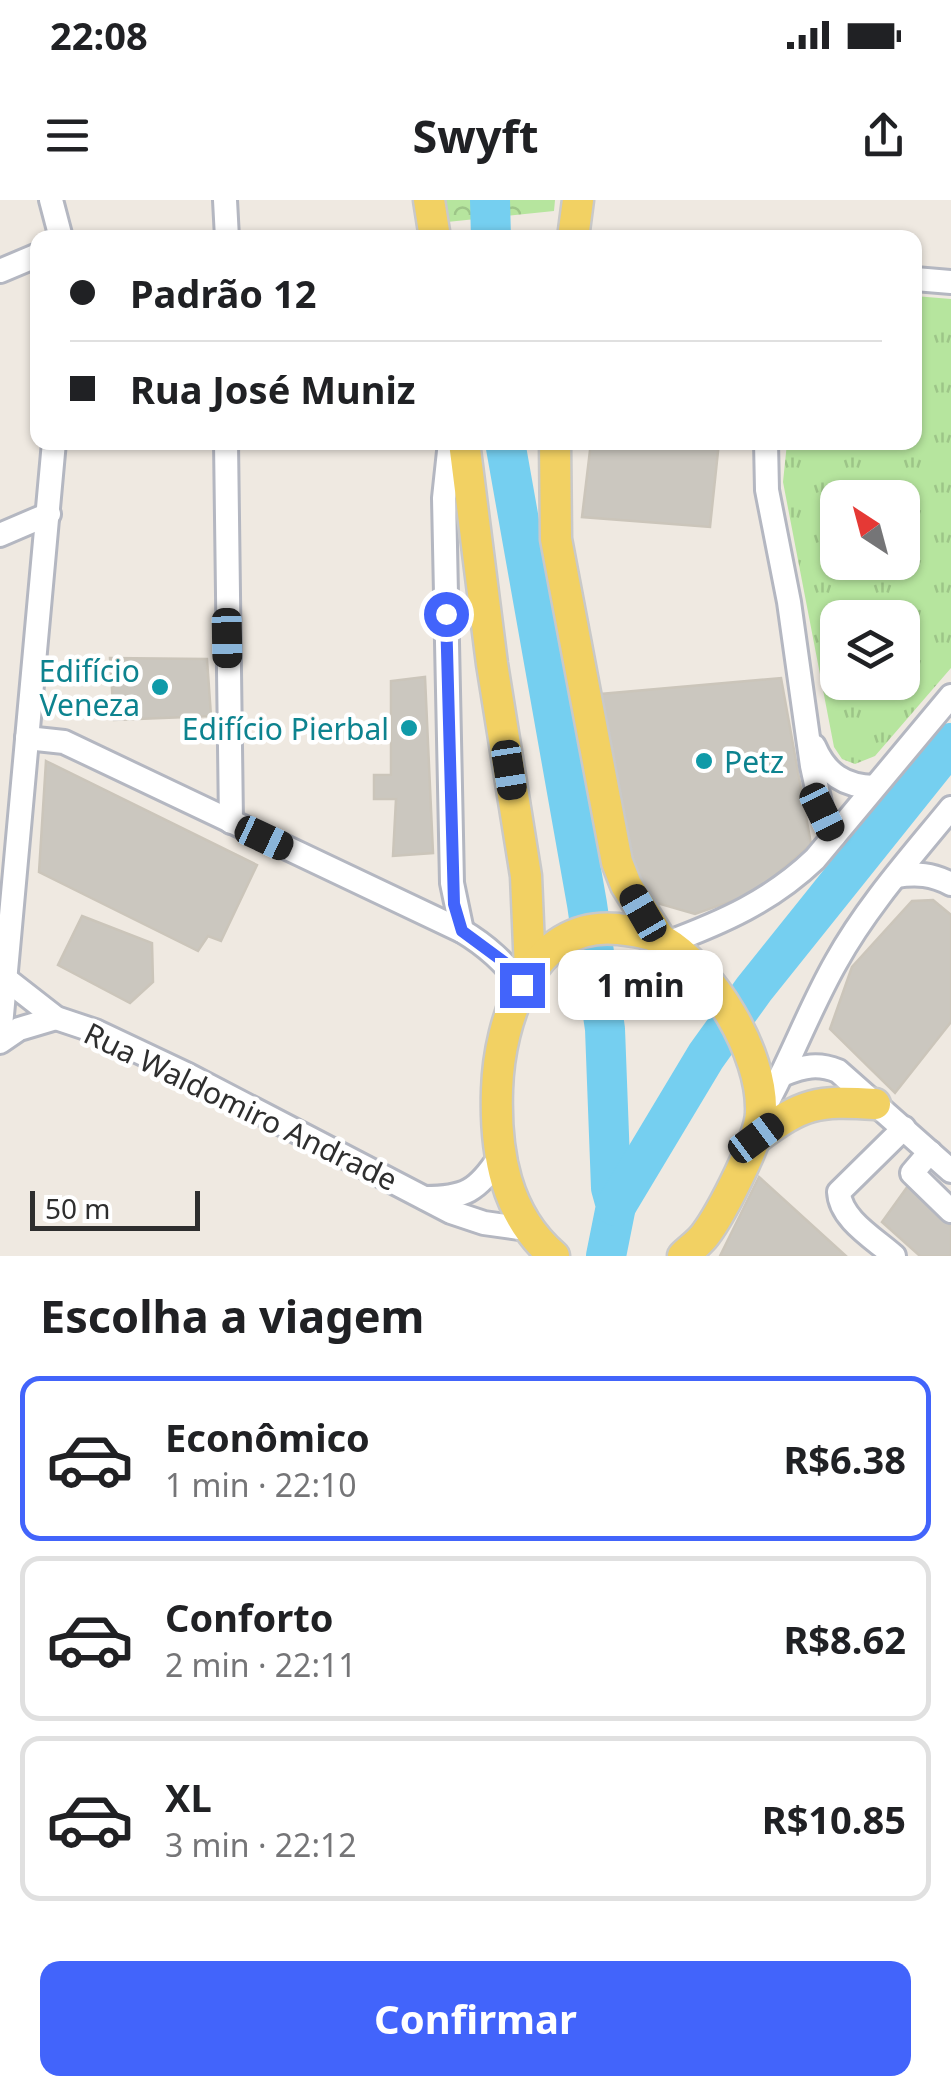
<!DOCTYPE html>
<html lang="pt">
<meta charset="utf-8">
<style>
body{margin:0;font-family:"Noto Sans",sans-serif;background:#f6f6f6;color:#202124;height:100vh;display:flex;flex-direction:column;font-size:38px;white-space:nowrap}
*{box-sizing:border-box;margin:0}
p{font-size:32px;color:#757577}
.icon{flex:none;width:55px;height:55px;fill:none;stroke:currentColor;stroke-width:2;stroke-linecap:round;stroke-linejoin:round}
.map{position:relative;height:1056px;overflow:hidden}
.panel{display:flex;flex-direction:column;background:#fff;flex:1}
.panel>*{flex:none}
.guide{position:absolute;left:30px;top:30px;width:892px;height:220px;border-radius:20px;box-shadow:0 2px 8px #0004;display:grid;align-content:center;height:220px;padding:0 40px;background:#fff}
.needle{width:65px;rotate:324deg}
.controls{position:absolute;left:820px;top:280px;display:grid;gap:20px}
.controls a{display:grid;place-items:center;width:100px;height:100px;border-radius:20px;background:#fff;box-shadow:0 2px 8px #0004;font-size:50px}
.scale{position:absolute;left:30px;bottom:25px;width:170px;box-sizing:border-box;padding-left:10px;border:5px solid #2e2e2e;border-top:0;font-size:28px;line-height:35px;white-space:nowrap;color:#2e2e2e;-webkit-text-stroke:8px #fff;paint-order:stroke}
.end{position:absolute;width:45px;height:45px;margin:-22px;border:12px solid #4264fb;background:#fff;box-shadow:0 0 0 5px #fff}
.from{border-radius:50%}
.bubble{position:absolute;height:70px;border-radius:20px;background:#fff;box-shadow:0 2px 8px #0004;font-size:32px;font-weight:700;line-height:70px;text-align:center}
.car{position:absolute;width:30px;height:60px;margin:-30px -15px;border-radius:12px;box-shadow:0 0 8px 2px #0007;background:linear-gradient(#222 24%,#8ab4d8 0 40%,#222 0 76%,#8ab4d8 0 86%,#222 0)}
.guide b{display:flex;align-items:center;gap:35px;height:95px;font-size:38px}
.guide b+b{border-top:2px solid #e0e0e0}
.guide i{width:25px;height:25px;background:#202124}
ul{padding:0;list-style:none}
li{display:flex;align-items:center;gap:30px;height:165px;margin:0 20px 15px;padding:0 20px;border:5px solid #e0e0e0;border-radius:20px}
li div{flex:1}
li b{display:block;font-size:38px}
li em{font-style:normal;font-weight:700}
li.selected{border-color:#4264fb}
li>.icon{width:90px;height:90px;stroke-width:1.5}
h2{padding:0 40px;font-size:45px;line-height:120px}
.primary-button{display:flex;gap:20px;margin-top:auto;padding:20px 40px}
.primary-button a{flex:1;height:115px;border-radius:20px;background:#4264fb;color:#fff;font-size:40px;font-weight:700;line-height:115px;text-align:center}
.status{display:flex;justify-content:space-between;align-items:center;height:70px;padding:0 50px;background:#fff;direction:ltr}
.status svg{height:28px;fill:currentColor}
header{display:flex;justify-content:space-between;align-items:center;height:130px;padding:0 40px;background:#fff;font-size:45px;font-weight:700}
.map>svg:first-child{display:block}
</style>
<div class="status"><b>22:08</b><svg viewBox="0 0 49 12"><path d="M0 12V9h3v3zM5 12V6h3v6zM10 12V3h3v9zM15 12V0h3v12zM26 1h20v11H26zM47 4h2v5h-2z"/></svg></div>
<header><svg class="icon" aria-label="menu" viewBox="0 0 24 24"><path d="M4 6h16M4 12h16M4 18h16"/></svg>Swyft<svg class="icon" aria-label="share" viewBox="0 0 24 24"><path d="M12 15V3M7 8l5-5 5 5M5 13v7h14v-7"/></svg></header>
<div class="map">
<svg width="951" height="1056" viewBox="0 0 951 1056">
<defs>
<pattern id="grass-tufts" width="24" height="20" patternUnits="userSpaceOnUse" patternTransform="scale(2.5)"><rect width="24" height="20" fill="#b6e59e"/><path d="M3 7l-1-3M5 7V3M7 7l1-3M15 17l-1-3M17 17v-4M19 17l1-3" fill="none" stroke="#9dc588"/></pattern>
<pattern id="forest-crowns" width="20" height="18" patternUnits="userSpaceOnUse" patternTransform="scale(2.5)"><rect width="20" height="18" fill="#b6e59e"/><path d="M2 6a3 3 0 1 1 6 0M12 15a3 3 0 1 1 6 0" fill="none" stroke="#9dc588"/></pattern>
</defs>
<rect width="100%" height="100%" fill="#efe9e1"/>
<path fill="url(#grass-tufts)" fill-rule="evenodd" d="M915 96 951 99V468L875 556 855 564 842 559 834 547 783 282 787 243 915 242ZM838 298H902V362H838ZM838 418H902V482H838Z"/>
<path fill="url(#forest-crowns)" d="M440 0H555L554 11 447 22Z"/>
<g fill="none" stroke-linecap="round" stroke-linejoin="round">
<g stroke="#75cff0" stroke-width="40">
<path d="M490 0 491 38"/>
<path d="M505 242 587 704 605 829 611 988 616 1006 606 1056"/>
<path d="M616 1006 706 856 754 789 951 543"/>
</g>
</g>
<g fill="#cbc7bf" stroke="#cbc5ba" stroke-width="2.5">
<path d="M591 242H719L710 327 582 317Z"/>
<path d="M110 458 207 459 211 516 114 520Z"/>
<path d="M425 477 433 653 393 656 396 599H374V575H391V481Z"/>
<path d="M781 478 811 644 755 693 695 714 650 701 621 636 601 494Z"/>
<path d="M46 561 257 665 221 741 208 736 198 751 39 672Z"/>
<path d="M933 700 951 715V822L895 893 830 829 852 767 912 701Z"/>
<path d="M82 716 152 743 153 782 130 803 58 765Z"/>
<path d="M759 977 846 1056H720Z"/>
<path d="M908 986 951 1026V1056H920L882 1022Z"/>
</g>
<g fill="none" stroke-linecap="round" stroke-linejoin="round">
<g stroke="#b4b7c1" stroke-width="28">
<g id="minor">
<path d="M51 0 61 38"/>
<path d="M225 0 227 38"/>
<path d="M0 71 38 55"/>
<path d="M915 79 951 82"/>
<path d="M226 242 231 622"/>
<path d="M450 242 444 298 452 683 462 731"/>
<path d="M766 242 767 290 789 402 812 566 822 612 834 636"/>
<path d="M0 335 49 314"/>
<path d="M27 538 64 542 462 731C487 746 504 762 522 785"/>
<path d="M814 546C826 574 844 586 874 587"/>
<path d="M896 676C917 673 932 674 951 684"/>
<path d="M667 743C723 722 771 701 815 659L951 496"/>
<path d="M6 779 56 818 95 831 188 875 451 1012 484 1023 526 1029"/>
<path d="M0 837 54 242"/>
<path d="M0 842 19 829 56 818"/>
<path d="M784 874C804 866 818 863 838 871L951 971"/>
<path d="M761 914C789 865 808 811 836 762 867 706 911 657 951 608"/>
<path d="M930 952 912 973 951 1011"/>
<path d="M425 998C465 998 477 991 499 958"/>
<path d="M894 1056C875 1039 840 1019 839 992L904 928"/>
</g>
</g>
<g stroke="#c9c9c9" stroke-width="35">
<g id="major">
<path d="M429 0 435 38"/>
<path d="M573 38 578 0"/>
<path d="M464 242 492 464 526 676 530 770"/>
<path d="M555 242 556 339 617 662 626 685 659 737"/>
<path d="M756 938C803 903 817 900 875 904"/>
<path d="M554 1056C505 1014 495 952 497 890 499 821 531 720 618 729 632 731 650 732 662 740 712 769 763 853 761 912 761 937 721 1014 705 1035 699 1043 690 1049 683 1056"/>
</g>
</g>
<use href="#minor" stroke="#fff" stroke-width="22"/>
<use href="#major" stroke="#f2d163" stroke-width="30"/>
</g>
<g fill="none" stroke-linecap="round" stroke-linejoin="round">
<path stroke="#4264fb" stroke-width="12" d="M446 414 454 704 462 731 504 762 522 785"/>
</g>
<g fill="#0f9aa8" stroke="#fff" stroke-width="4">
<circle cx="160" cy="487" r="10"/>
<circle cx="409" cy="528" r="10"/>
<circle cx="704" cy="561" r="10"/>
</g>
<g text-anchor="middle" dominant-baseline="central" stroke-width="9" stroke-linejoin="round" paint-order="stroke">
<g font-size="30" fill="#0d838f" stroke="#fff" text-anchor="end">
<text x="140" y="470">Edifício<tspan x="140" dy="34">Veneza</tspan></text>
<text x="389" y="528">Edifício Pierbal</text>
<text x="724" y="561" text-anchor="start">Petz</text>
</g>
<g font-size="30" fill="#2e2e2e" stroke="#fff">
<text transform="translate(241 906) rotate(26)">Rua Waldomiro Andrade</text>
</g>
</g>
</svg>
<div class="controls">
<a><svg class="needle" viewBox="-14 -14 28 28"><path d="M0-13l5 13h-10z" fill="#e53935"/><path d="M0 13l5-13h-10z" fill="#757577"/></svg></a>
<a><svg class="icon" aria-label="layers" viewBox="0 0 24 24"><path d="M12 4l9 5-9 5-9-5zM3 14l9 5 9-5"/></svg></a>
</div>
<div class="scale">50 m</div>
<i class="end from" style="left:446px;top:414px"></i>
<i class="end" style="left:522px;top:785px"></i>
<div class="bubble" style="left:558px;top:750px;width:165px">1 min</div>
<i class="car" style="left:227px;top:438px;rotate:179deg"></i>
<i class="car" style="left:509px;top:570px;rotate:171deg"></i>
<i class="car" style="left:822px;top:612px;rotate:154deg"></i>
<i class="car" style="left:264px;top:638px;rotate:115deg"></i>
<i class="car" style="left:643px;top:713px;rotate:330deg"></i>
<i class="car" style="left:756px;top:938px;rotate:53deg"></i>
<div class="guide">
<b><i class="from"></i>Padrão 12</b>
<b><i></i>Rua José Muniz</b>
</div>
</div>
<section class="panel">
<h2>Escolha a viagem</h2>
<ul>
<li class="selected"><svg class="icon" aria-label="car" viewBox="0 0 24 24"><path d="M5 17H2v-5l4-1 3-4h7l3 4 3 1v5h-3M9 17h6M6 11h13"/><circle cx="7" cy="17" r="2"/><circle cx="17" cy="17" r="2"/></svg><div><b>Econômico</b><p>1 min · 22:10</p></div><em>R$6.38</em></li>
<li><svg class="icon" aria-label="car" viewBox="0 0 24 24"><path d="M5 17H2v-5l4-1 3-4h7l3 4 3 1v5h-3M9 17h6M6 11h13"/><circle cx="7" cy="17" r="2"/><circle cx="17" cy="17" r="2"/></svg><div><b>Conforto</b><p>2 min · 22:11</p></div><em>R$8.62</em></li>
<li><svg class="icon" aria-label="car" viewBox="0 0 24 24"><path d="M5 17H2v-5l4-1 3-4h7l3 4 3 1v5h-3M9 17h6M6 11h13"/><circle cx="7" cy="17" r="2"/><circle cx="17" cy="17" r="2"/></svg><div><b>XL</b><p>3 min · 22:12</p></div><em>R$10.85</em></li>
</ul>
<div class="primary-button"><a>Confirmar</a></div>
</section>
